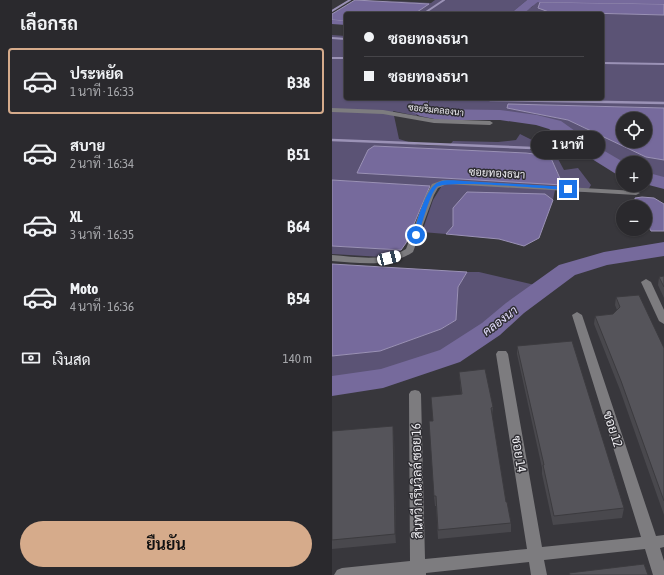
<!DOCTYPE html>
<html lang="th">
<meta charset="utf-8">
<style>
body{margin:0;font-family:"Asap Condensed",Sarabun,sans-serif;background:#323135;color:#f1f3f6;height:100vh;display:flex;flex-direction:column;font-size:15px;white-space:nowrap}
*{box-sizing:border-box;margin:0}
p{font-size:13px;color:#a5a6aa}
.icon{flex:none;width:22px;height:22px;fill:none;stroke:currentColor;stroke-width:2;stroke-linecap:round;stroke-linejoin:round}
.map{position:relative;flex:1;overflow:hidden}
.drawer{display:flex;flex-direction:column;background:#2a292d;width:332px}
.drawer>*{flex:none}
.hud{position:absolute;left:12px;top:12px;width:260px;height:88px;border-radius:4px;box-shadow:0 1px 3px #0004,0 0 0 1px #464549;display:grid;align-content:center;height:88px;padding:0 20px;background:#2a292d}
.tools{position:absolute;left:284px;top:112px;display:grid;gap:8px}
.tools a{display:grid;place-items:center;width:36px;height:36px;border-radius:50%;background:#2a292d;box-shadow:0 1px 3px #0004,0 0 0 1px #464549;font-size:20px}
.end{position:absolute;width:18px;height:18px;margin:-9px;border:5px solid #1a73e8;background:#fff;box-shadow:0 0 0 2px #fff}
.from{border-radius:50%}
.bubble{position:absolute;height:28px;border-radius:14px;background:#2a292d;box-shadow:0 1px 3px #0004,0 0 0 1px #464549;font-size:13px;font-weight:700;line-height:28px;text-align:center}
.car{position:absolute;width:12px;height:24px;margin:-12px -6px;border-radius:5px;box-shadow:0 0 3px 1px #0007;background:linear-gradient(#fff 24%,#345 0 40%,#fff 0 76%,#345 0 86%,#fff 0)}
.hud b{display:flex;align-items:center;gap:14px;height:38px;font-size:15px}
.hud b+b{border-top:1px solid #464549}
.hud i{width:10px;height:10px;background:#f1f3f6}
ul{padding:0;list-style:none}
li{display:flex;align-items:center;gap:12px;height:66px;margin:0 8px 6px;padding:0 12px;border:2px solid transparent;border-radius:4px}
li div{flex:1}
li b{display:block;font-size:15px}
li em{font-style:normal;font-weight:700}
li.active{border-color:#d6ab8b}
li>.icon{width:36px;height:36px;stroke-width:1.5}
h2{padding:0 20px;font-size:18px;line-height:48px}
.pay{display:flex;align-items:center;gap:10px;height:44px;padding:0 20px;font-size:15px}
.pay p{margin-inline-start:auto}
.primary-button{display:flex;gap:8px;margin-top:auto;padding:8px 20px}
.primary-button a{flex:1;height:46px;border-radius:24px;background:#d6ab8b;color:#111;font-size:16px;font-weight:700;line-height:46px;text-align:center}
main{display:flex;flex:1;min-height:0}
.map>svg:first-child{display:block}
</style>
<main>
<section class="drawer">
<h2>เลือกรถ</h2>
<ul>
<li class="active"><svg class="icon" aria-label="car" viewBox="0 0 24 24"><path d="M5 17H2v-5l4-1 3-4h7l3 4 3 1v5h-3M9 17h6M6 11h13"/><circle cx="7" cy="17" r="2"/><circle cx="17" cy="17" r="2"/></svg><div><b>ประหยัด</b><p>1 นาที · 16:33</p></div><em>฿38</em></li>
<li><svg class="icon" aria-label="car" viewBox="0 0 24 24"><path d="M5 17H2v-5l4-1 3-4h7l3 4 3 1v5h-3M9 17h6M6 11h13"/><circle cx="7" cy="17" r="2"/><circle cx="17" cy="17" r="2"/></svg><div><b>สบาย</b><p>2 นาที · 16:34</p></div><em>฿51</em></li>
<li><svg class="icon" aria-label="car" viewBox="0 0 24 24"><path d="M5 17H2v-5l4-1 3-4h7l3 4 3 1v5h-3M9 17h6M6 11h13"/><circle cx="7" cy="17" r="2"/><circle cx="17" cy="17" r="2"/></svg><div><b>XL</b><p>3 นาที · 16:35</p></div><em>฿64</em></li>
<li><svg class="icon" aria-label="car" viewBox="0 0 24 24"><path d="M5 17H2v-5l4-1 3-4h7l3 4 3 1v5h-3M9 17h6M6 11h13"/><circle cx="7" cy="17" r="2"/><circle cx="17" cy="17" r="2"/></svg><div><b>Moto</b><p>4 นาที · 16:36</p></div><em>฿54</em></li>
</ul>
<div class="pay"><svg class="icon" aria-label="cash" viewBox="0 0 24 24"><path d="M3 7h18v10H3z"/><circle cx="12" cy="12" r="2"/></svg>เงินสด<p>140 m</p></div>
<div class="primary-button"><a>ยืนยัน</a></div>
</section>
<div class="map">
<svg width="332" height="575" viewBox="0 0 332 575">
<rect width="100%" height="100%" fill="#38373c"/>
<g fill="#5b5375" fill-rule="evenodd">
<path d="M42 0 99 3 103 0H195L178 14H82L96 4Z"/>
<path d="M205 0H332V4L208 2 217 12 332 15V108L176 104 175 108 236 120 314 157 332 160V177H324L313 173V163H291L277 157 229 127 193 116 144 112H112L94 108 99 98H270V14H191L192 11 200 7Z"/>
<path d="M0 35 14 36V98H83L80 105 85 116 61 111 67 139 86 145 117 146 121 141 166 142 184 140 188 134 200 140 198 150 224 151 225 157 232 170 246 168 259 185 255 192 223 190 221 200 213 194 122 208 121 226 114 234 90 232 101 200 109 187 0 180ZM42 146 194 153 218 156 231 184 25 173 36 150Z"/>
<path d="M0 246 69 250 66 253 50 257 0 254Z"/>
<path d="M135 272H147L203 285 179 305 110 354 49 371 0 378V356L48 351 109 329 124 320 126 287Z"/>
</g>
<g fill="#766a9c" stroke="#9b92b6" fill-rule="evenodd">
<path d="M23 0 97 4 82 14H14V21L0 20V14Z"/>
<path d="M208 2 332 4V15L217 12 206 8Z"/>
<path d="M176 104 332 108V160L314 157 236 120 175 108ZM291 119H313V141H291Z"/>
<path d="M42 146 194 153 218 156 231 185 25 173 36 150Z"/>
<path d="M0 180 98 186 74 243 69 250 0 246Z"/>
<path d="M135 192 213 194 221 200 207 238 192 246 167 239 114 234 121 226V208Z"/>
<path d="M310 197 322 198 332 204V231H319L313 220V207H305L303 202V198Z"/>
<path d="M0 264 135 272 126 287 124 320 109 329 48 351 0 356Z"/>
</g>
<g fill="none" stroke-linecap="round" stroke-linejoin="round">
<g stroke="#9b92b6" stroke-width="2">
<path d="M0 11 18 0"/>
<path d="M91 14 112 0"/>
<path d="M0 38 14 39"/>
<path d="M0 58H14"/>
<path d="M270 63 332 64"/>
</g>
<g stroke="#9b92b6" stroke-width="2.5">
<path d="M158 100 332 103"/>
<path d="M0 140 225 149 254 148"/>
</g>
<g fill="#766a9c" fill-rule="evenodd">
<path d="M198 0H332V4L201 2Z"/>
<path d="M0 20 14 21V25L0 24Z"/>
</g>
<g fill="#766a9c" fill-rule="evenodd">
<path d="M195 0H208L191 14H178Z"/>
<path d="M81 98H97L95 107 98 109 168 110 205 115 229 121 264 146 293 163H291V176L284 174 252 154 217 129 204 125 168 120H107L88 116 80 112 78 109Z"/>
<path d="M313 172 332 177V189L313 184Z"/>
<path d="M332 242V256L275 265 243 275 192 313 168 335 128 362 51 388 0 396V376L49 369 108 350 150 323 174 303 227 265 272 252Z"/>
</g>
<g fill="#7d7c7f" fill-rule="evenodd">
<path d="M0 108 51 110 102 119 158 121 161 123 158 125 102 123 51 114 0 112Z"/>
<path d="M111 180 304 191 308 193 304 195 115 184 106 188 102 195 81 252C57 268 28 263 0 261V255C25 257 52 262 74 249L94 195 100 184Z"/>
<path d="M314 279 319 282 332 310V324L327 321 309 282Z"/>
<path d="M245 312 250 315 324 536 332 535V547L328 548 332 561V575H321L313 549 212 560 215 575H199L197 562 94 573V575H2L5 570 10 568 78 561 77 394 79 391 83 390 87 391 89 394 93 559 195 549 164 354 166 351H174L176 354 210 547 309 537 240 315Z"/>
</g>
</g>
<g fill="#49484d">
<path d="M332 276V298L326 285 327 277Z"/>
<path d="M284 297 332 348V515L288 390 262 324 263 316 281 314 285 310 283 305Z"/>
<path d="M185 346 292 508 290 518 221 525 210 474V468L185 354Z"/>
<path d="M127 372 161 407 160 416 174 502 179 523V532L106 539 104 506H103L102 496 129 394Z"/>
<path d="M0 431 62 435 64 543 0 549Z"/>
</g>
<path fill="#3c3b3f" d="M61 426 62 435 64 543 63 534Z"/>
<g fill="#55545a" stroke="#3c3b3f">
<path d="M332 276V287L327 277Z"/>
<path d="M307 295 332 348V501L289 381 263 316 281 314 288 307 284 297Z"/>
<path d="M240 341 292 508 222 516 211 465H212L185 346Z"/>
<path d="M153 369 161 407 159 408 174 502H175L179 523 106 530 104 496H102L97 421H101L99 397 130 394 127 372Z"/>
<path d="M61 426 63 534 0 540V431Z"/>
<path d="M312 564 316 575H238L237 573Z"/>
</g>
<path fill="#1a73e8" d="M132 181 236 187 238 189 236 190C218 189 114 179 105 187 98 193 90 225 86 235L81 236V235C85 222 94 186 107 182 114 179 125 181 132 181Z"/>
<g text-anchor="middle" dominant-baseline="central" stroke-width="3" stroke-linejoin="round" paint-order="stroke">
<g font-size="9" fill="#f0eff3" stroke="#2e2d32">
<text transform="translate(104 110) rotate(6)">ซอยริมคลองนา</text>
</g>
<g font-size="11" fill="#f0eff3" stroke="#2e2d32">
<text transform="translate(165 173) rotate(3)">ซอยทองธนา</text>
</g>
<g font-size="12" font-style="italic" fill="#e4defd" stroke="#2e2d32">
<text transform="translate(168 321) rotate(-37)">คลองนา</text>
</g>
<g font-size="13" fill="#f0eff3" stroke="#2e2d32">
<text transform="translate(281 429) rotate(72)">ซอย 12</text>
<text transform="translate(187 454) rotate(81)">ซอย 14</text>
<text transform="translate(85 481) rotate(-91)">สินทวี กรีนวิลล์ ซอย 16</text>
</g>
</g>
</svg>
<div class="tools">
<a><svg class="icon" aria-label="locate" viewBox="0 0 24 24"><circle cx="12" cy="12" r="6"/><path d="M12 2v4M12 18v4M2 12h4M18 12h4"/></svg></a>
<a>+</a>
<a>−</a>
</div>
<i class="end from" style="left:84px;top:235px"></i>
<i class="end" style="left:236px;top:189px"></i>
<div class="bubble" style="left:199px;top:131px;width:74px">1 นาที</div>
<i class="car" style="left:57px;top:258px;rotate:76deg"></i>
<div class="hud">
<b><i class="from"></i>ซอยทองธนา</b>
<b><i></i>ซอยทองธนา</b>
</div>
</div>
</main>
